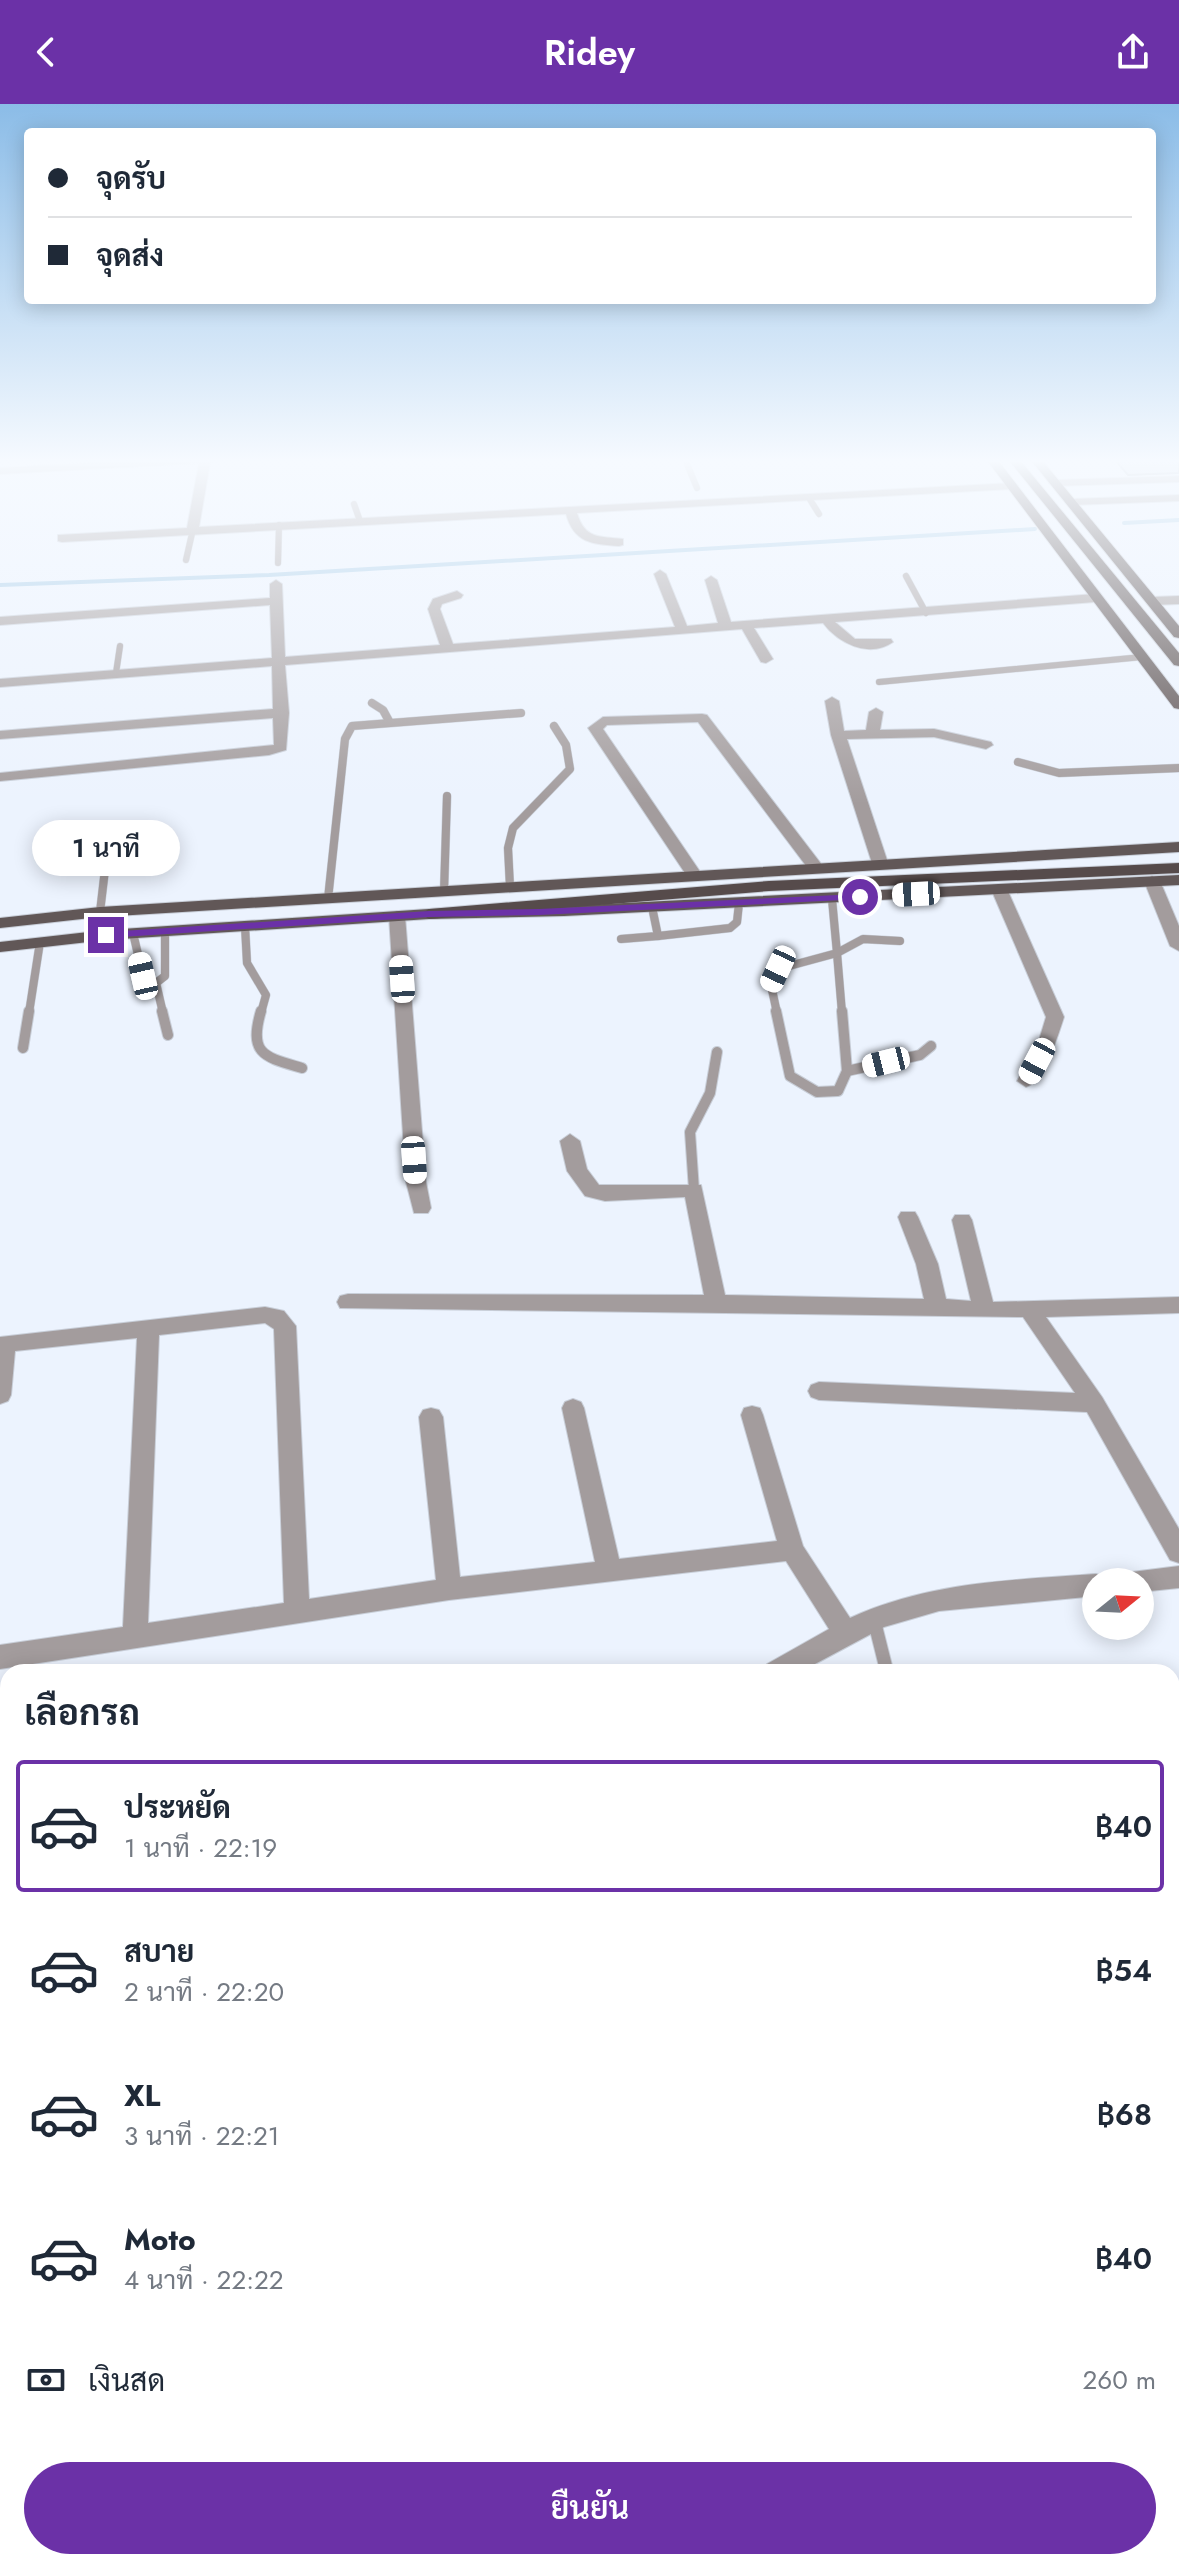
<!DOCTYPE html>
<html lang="th">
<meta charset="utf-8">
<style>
body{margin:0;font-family:Jost,Sarabun,sans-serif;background:#f6f6f7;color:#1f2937;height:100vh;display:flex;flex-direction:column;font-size:30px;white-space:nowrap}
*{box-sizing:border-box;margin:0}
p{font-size:26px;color:#747a83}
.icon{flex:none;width:44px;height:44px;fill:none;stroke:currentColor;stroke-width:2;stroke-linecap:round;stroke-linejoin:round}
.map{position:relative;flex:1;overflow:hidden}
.drawer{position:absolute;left:0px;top:1560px;width:1180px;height:906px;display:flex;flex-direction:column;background:#fff;border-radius:24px 24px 0 0;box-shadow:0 4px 20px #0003}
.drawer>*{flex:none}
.guide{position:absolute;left:24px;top:24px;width:1132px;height:176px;border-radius:8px;box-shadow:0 4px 20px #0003;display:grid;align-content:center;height:176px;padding:0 24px;background:#fff}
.needle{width:52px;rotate:72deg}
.fabs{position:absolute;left:1082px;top:1464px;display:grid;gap:16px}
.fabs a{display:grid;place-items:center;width:72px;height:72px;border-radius:50%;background:#fff;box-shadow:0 4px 20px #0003;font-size:40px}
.end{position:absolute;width:36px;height:36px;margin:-18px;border:10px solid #6b31a7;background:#fff;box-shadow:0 0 0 4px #fff}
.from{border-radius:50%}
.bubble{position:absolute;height:56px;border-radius:28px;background:#fff;box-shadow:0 4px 20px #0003;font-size:26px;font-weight:600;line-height:56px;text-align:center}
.car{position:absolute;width:24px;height:48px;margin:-24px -12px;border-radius:10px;box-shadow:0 0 6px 2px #0007;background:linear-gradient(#fff 24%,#345 0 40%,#fff 0 76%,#345 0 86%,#fff 0)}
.guide b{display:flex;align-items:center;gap:28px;height:76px;font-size:30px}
.guide b+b{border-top:2px solid #e0e1e3}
.guide i{width:20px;height:20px;background:#1f2937}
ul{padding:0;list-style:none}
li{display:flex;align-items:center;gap:24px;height:132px;margin:0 16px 12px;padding:0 8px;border:4px solid transparent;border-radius:8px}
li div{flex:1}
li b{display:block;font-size:30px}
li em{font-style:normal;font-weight:600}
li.on{border-color:#6b31a7}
li>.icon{width:72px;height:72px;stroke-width:1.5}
h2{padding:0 24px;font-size:36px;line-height:96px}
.pay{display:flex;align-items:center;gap:20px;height:88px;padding:0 24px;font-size:30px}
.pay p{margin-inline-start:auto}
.action{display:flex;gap:16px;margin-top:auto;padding:16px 24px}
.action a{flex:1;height:92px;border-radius:48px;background:#6b31a7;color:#fff;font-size:32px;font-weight:600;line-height:92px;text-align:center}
header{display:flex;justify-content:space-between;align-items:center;height:104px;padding:0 24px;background:#6b31a7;color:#fff;font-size:36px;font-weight:600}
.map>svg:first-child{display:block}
</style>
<header><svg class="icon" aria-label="back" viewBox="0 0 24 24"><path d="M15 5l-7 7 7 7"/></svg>Ridey<svg class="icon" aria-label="share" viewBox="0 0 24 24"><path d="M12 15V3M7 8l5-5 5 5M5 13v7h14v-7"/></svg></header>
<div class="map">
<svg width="1179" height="2465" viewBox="0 0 1179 2465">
<rect width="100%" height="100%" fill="#ecf3fe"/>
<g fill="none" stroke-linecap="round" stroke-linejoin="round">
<g stroke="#a0c8e5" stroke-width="4">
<path d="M1124 419 1179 416"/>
<path d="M0 481 269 471 1035 425"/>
</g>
</g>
<path fill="#c5ccd6" stroke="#7a818a" stroke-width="2" d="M1114 355H1179V369L1128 371Z"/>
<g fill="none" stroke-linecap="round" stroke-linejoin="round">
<g stroke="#c8ced8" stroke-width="7">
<g id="service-far4">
<path d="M685 355 697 384"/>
<path d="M809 394 819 410"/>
<path d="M354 400 360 417"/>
<path d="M186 456 193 425"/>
<path d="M278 459 279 421"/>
<path d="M906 472 926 509"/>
<path d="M116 569 120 542"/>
<path d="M879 578 1142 553"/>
</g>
</g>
<g stroke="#c8ced8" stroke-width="9">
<g id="service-far3">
<path d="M372 599 383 606 389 617"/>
<path d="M1018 658 1059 669 1179 664"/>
<path d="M510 783 508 744 513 724 570 665 566 641 554 622"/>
<path d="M444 788 447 692"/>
<path d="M328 795 345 635 352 622 521 609"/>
<path d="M832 795 837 849"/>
<path d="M100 808 108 740"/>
<path d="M245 822 247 859 266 891 261 909"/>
<path d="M133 829 143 872 156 879"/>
<path d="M658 832 730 824 737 818 739 799"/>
<path d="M621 835 658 832 652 803"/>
<path d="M837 849 842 909"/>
<path d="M837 849 863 835 900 837"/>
<path d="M156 879 165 872V827"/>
<path d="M156 879 163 909"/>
<path d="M29 909 40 838"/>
<path d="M777 909 771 881 778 865 837 849"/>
</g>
</g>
<g stroke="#c8ced8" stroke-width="12">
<g id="service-far2">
<path d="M162 907 168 931"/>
<path d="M261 907C248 951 265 953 302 964"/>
<path d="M776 907 790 972 817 988 838 987 847 967 842 907"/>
<path d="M23 944 29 907"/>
<path d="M847 967 920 951 931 942"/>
<path d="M694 1086 690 1028 710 989 717 948"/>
</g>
</g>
<g stroke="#c8ced8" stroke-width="15">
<g id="service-far1">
<path d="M874 1516 887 1568"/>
<path d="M0 1781 8 1780"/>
</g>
</g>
<g stroke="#c8ced8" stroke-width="19">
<path id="service" d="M0 2156 8 2155"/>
</g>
<g stroke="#c8ced8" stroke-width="2">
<g id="minor">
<path d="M157 355H220L210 359 199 423 1012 379 1018 382 1012 385 577 409C585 436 600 432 623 435V441L619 442C592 440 574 439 566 410L62 438 58 437V431L187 424 199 359 0 370V364Z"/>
<path d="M1179 372V378L1055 382 1049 379 1055 376Z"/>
<path d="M1179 391V397L1072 401 1066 398 1072 395Z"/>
<path d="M660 466 666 470 687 522 718 519 705 476 711 472 717 476 731 518 1095 490 1101 494 1095 498 835 518 855 535H891L893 538C869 555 838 539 823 519L754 524 773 555 766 559 761 558 742 525 285 561 289 609 286 646 269 651 0 677V669L274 641 273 614 0 635V627L273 605 272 562 0 583V575L272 554 270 501 0 521V513L270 494V480L276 476 282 480 285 553 440 541 428 505 433 495 457 487 463 491 461 494 442 500 440 505 453 540 675 523 654 470Z"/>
<path d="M1179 492V500L1152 501 1146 497 1152 493Z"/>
<path d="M832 593 839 597 844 627 866 626 869 608 876 604 883 608 880 626 934 625 991 638 993 641 986 645 934 633 847 635 888 759 886 762 880 764 872 759 831 631 825 597Z"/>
<path d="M702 610 707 611 822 761V767H810L698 618 607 621 603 625 703 772 695 777 689 775 588 624 603 613Z"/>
<path d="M1152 772 1160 777 1179 822V847L1170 842 1144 777Z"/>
<path d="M999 780 1007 785 1064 913C1059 929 1043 979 1026 983L1017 977 1039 936 1046 913 991 785Z"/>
<path d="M397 807 405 812 426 1078 431 1104 428 1109H414L406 1078 389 812Z"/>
<path d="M570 1030 580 1037 587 1065 599 1081H701L725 1191 924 1195 916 1160 898 1113 901 1108H915L918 1113 938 1160 946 1195 971 1197 952 1116 955 1111H969L972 1116 993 1198 1179 1193V1209L1046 1213 1102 1293 1179 1425V1459L1170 1456 1087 1308 819 1296 811 1293 808 1287 811 1281 819 1278 1075 1289 1023 1213 340 1204 337 1198 340 1192 348 1190 704 1191 685 1093 605 1097 585 1092 567 1067 560 1037Z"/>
<path d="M265 1203 284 1207 296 1222 309 1495 436 1476 419 1313 423 1306 431 1304 439 1306 443 1313 460 1473 595 1458 562 1304 565 1298 573 1295 581 1298 584 1304 619 1455 777 1437 741 1311 744 1304 752 1302 760 1304 763 1311 803 1442 850 1514C929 1478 1011 1476 1096 1470L1105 1473 1107 1478H1096V1492L939 1507 884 1523 800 1568H763L767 1560 829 1525 786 1457 449 1496 0 1565V1541L123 1523 137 1234 15 1247 11 1291 8 1297 0 1300V1233ZM265 1219 274 1225 284 1499 148 1519 159 1231Z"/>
<path d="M1179 1462V1484L1140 1488V1478H1112L1116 1470Z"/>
<path d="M8 1689V1717L0 1719V1691Z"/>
<rect x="0" y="1930" width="8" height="32"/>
<rect x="846" y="2458" width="38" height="7"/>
</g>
</g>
<g stroke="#c8ced8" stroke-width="2">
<g id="primary">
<path d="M1179 738V748L100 813 0 824V814L100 803Z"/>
<path d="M1179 771V781L564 812 429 815 106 836 0 848V838L106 826 429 805 564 802Z"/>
</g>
</g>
<g stroke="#c8ced8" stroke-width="2">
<g id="trunk">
<path d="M986 355H997L1179 592V605L1174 604Z"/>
<path d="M1008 355H1019L1179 549V562L1174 561Z"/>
<path d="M1030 355H1041L1179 522V534L1174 533Z"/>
<path d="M1179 759V769L769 787 429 815 421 810 429 805 769 777Z"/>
</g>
</g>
<use href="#service-far4" stroke="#a39c9d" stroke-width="6"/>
<use href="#service-far3" stroke="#a39c9d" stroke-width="8"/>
<use href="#service-far2" stroke="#a39c9d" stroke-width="10"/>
<use href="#service-far1" stroke="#a39c9d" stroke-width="13"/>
<use href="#service" stroke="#a39c9d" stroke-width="17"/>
<use href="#minor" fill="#a39c9d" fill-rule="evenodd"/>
<use href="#primary" fill="#615757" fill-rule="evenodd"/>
<use href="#trunk" fill="#564b4b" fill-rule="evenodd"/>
</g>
<linearGradient id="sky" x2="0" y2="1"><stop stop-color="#8bbce7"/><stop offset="0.51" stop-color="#f6faff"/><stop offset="1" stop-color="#f6faff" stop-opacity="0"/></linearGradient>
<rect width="1179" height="700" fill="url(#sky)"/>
<path fill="#6b31a7" d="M860 790 863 795 539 811 429 813 106 834 101 831 106 828 429 807 539 805Z"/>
</svg>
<div class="fabs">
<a><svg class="needle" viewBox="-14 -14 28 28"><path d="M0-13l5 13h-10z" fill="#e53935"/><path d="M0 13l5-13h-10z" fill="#747a83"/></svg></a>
</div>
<i class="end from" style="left:860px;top:793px"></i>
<i class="end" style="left:106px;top:831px"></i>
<div class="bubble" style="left:32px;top:716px;width:148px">1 นาที</div>
<i class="car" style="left:916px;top:790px;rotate:267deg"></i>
<i class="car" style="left:778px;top:865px;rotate:205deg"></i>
<i class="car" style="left:143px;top:872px;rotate:347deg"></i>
<i class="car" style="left:402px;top:875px;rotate:356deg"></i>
<i class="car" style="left:1037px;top:957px;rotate:208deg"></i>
<i class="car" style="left:886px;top:958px;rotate:256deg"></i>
<i class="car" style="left:414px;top:1056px;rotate:176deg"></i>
<div class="guide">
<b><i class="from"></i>จุดรับ</b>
<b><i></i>จุดส่ง</b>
</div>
<section class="drawer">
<h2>เลือกรถ</h2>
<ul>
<li class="on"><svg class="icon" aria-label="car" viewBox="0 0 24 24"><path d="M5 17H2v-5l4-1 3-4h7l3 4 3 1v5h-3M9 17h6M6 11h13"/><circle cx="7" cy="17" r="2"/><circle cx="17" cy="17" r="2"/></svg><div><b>ประหยัด</b><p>1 นาที · 22:19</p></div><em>฿40</em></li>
<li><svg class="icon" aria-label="car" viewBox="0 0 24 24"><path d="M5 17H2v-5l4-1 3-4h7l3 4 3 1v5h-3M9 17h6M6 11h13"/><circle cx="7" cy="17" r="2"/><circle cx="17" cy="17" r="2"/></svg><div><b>สบาย</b><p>2 นาที · 22:20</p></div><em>฿54</em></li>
<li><svg class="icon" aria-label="car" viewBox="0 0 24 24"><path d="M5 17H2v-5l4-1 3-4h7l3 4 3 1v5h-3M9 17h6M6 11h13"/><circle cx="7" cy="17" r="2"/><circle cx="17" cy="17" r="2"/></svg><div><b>XL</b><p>3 นาที · 22:21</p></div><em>฿68</em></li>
<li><svg class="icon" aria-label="car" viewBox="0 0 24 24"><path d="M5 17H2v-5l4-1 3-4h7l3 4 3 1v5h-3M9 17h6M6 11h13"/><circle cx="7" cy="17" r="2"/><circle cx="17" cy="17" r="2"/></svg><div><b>Moto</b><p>4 นาที · 22:22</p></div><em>฿40</em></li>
</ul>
<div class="pay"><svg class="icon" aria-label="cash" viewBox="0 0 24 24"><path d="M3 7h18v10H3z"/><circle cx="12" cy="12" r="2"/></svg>เงินสด<p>260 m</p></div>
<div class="action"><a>ยืนยัน</a></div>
</section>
</div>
